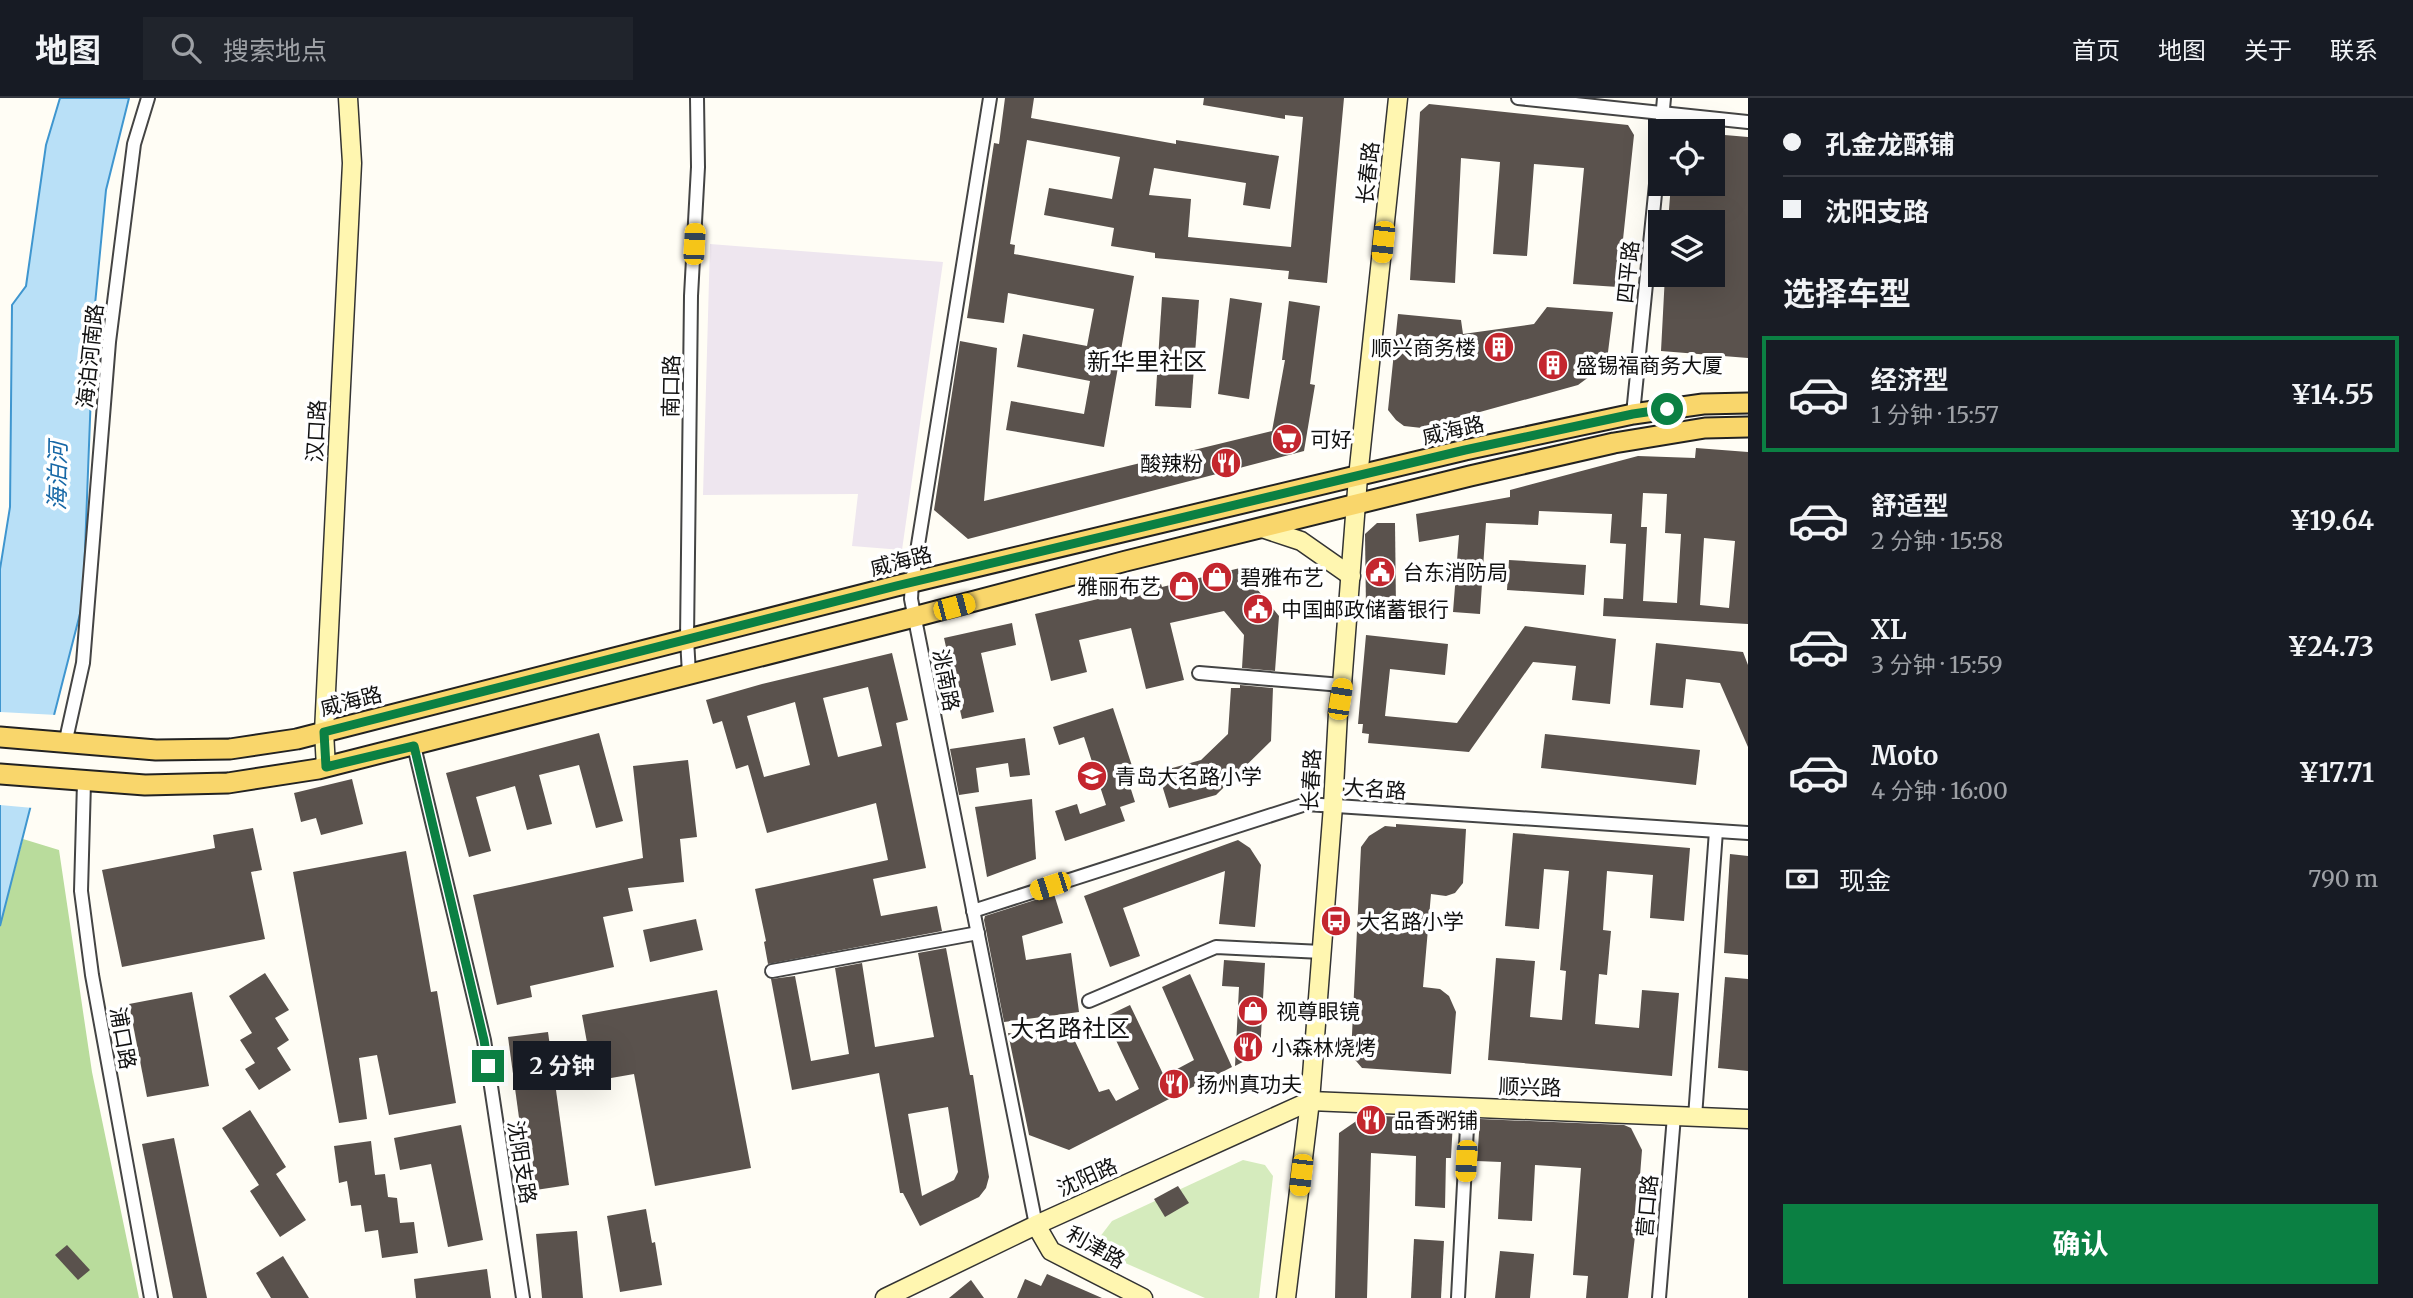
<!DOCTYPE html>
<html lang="zh">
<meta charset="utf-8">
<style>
body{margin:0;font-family:Merriweather,"Noto Sans SC",serif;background:#20242c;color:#f1f3f6;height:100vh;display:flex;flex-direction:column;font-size:26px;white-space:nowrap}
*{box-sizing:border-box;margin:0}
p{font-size:23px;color:#9ea1a6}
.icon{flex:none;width:38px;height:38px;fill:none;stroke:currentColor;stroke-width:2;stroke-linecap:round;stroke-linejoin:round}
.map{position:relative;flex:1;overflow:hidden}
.drawer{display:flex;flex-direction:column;background:#171b24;width:665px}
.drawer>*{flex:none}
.hud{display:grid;align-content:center;height:154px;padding:0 35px;background:#171b24}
.controls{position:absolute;left:1648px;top:21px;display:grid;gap:14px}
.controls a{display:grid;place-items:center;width:77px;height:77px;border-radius:0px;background:#171b24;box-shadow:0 7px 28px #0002;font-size:35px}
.end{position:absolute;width:32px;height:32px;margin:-16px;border:9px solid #0b8043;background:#fff;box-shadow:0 0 0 4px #fff}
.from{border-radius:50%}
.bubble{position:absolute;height:49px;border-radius:0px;background:#171b24;box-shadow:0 7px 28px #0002;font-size:23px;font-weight:700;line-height:49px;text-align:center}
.car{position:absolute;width:21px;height:42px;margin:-21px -10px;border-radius:9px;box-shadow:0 0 5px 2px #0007;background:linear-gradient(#f5c518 24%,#345 0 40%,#f5c518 0 76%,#345 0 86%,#f5c518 0)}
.hud b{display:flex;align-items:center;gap:24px;height:66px;font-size:26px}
.hud b+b{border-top:2px solid #363941}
.hud i{width:18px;height:18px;background:#f1f3f6}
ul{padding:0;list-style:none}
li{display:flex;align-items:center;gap:21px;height:116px;margin:0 14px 10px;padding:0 21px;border:4px solid transparent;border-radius:0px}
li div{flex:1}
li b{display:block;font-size:26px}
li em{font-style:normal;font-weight:700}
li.active{border-color:#0b8043}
li>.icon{width:63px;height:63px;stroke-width:1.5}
h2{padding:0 35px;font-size:32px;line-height:84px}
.pay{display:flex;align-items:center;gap:18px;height:77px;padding:0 35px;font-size:26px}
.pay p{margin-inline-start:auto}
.primary-button{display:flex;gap:14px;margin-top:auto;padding:14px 35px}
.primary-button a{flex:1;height:80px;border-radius:0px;background:#0b8043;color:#fff;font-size:28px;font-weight:700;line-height:80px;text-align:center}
header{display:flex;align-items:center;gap:42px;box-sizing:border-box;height:98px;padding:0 35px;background:#171b24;border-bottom:2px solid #363941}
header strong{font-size:33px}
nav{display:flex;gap:38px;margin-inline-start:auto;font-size:24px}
.search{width:490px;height:63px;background:#20242c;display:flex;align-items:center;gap:18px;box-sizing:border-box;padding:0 24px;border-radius:0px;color:#9ea1a6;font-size:26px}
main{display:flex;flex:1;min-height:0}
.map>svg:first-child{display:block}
</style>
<header>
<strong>地图</strong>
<div class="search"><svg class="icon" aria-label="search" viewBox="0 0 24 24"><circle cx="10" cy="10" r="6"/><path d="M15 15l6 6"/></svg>搜索地点</div>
<nav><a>首页</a><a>地图</a><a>关于</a><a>联系</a></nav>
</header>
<main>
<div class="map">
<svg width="1748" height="1200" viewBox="0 0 1748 1200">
<rect width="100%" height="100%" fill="#fffdf5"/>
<path fill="#eee6ef" d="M710 146 943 164 902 452 852 448 858 396 703 397Z"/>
<path fill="#d5ebbd" d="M1243 1062 1265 1067 1273 1078 1259 1200H1205L1107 1157 1096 1144 1112 1123Z"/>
<path fill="#b9dc9c" d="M23 741 59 752 92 974 139 1200H0V828Z"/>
<path fill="#b9e0f7" stroke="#3f96cf" stroke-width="2" d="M60 0H129L106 92 94 217 83 504 0 828V471L10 409 12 207 26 188 46 47Z"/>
<path fill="#fffdf5" d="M0 614 57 617 33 710 0 707Z"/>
<g fill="#5a524d" fill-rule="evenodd">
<path d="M1005 0H1034L1031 20 1176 46V42L1279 58 1270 111 1243 107 1246 85 1154 70 1149 97 1191 101 1188 139 1291 149 1303 19 1285 17V21L1203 7 1204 0H1344L1327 185 1288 181 1289 173 1155 160V155L1111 148 1114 130 1044 117 1049 90 1112 101 1120 59 1027 42 1010 146 1015 147 1014 156 1134 178 1104 349 1006 332 1011 303 1084 316 1090 283 1017 269 1023 236 1087 248 1094 211 1008 195 1004 225 967 220 994 45 999 46Z"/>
<path d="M1429 6 1628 27 1634 37 1618 189 1573 186 1584 70 1534 66 1527 158 1493 156 1500 64 1461 60 1455 185 1410 182 1420 14Z"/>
<path d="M1713 36 1748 39V260L1661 253 1665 177H1713V124H1668L1671 86H1713Z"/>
<path d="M1162 199 1199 202 1191 310 1155 308Z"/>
<path d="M1230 200 1262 205 1249 301 1218 296Z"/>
<path d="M1289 203 1320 208 1310 286 1315 287 1304 353 968 441 934 412 960 243 997 250 984 403 1272 333 1285 262H1282Z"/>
<path d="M1547 209 1613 214 1607 262 1597 273 1578 287 1422 330 1404 328 1396 322 1388 312 1398 216 1461 222 1463 236 1534 226Z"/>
<path d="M1696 350 1748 354V526L1603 518 1604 500 1623 501 1626 446 1610 445 1612 416 1539 413 1538 427 1486 425 1480 516 1453 514 1459 437 1419 444 1416 416 1510 399V392L1638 358 1695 360ZM1643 395 1667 396 1665 435 1681 436 1677 505 1643 503 1647 429H1641ZM1704 440 1735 443 1729 510 1700 507Z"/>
<path d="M1377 425H1395L1396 511H1366L1365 436Z"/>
<path d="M1509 462 1586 467 1584 497 1507 492Z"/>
<path d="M1240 470 1279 518 1275 573 1242 570 1244 537 1224 513 1170 525 1184 582 1146 591 1131 530 1079 542 1087 574 1051 583 1035 516 1161 486 1162 489Z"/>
<path d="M1012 525 1016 547 981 555 994 614 962 621 944 540Z"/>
<path d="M1525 528 1616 541 1610 606 1572 602 1576 568 1533 564 1469 654 1368 645 1369 636 1362 635 1363 626H1358L1366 537 1448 546 1445 577 1390 571 1385 618 1457 625Z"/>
<path d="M1656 545 1743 554 1748 567V649L1720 585 1686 581 1683 610 1650 607Z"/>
<path d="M892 555 908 622 896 625 926 770 873 781 881 818 937 808 942 833 768 866 764 844 766 843 755 791 888 762 876 705 767 735 748 667 736 671 722 623 713 626 706 602 762 586ZM868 589 882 648 838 659 823 600ZM795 604 810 667 764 679 747 618Z"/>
<path d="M1240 587 1273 590 1271 643 1216 697 1169 710 1158 674 1201 662 1228 636 1231 590H1240Z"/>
<path d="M1113 610 1136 680 1128 682 1135 704 1120 709 1125 723 1065 743 1055 713 1077 706 1080 716 1106 707 1084 639 1059 647 1053 629Z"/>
<path d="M599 635 623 723 596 730 579 667 539 677 552 726 527 732 515 688 476 699 491 753 469 759 446 675Z"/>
<path d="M1545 636 1700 652 1696 687 1541 670Z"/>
<path d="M1025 640 1030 677 1010 679 1008 665 976 670 979 694 959 697 950 651Z"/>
<path d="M688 662 697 739 680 741 684 784 628 790 633 813 603 819 614 869 530 888 532 899 497 907 473 797 643 760 633 668Z"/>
<path d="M352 681 363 726 321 737 316 720 301 724 294 695Z"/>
<path d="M1032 701 1036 761 987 779 975 709Z"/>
<path d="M1396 726 1466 731 1463 785 1455 795 1446 798 1431 796 1423 889 1440 891 1449 898 1456 914 1451 976 1362 970 1351 957 1361 749 1369 738 1385 728 1396 729Z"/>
<path d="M253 730 262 772 251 774 265 841 122 869 102 772 215 750 213 737Z"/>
<path d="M1513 735 1690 750 1684 823 1650 820 1653 777 1607 773 1603 832 1611 833 1607 877 1599 876 1595 926 1639 930 1642 892 1679 895 1672 978 1488 962 1496 860 1535 863 1530 919 1562 922 1566 873 1560 872 1569 773 1544 771 1539 831 1505 828Z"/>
<path d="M1238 742 1250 750 1261 767 1255 829 1219 826 1225 773 1123 810 1140 858 1110 869 1084 798Z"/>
<path d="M406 753 431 894 437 893 456 1005 389 1017 377 957 359 960 367 1021 339 1025 293 774Z"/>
<path d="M1730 756 1748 758V857L1724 855Z"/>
<path d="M1054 796 1063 825 1022 838 1026 862 1071 855 1079 914 1004 924 984 822 985 818Z"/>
<path d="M696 821 703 852 650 864 643 832Z"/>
<path d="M946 850 970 977H973L989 1079 986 1090 979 1099 920 1128 903 1095H900L879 975 792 992 771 881 795 878 811 963 849 956 835 870 862 865 875 949 934 939 918 855ZM948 1009 958 1074 954 1082 922 1098 908 1016Z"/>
<path d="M1224 862 1265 865 1260 955 1235 968 1239 889 1222 888Z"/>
<path d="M265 875 289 912 275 920 289 942 277 950 291 972 259 992 245 971 255 965 240 942 252 935 229 898Z"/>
<path d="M1190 876 1232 969 1069 1052 1029 1037 1008 935 1074 941 1099 994 1109 991 1116 1003 1139 991 1105 919 1130 907 1164 978 1194 962 1162 889Z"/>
<path d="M1725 879 1748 881V973L1718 970Z"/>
<path d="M717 892 751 1070 655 1088 634 976 594 983 582 917Z"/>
<path d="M192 894 209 988 147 999 129 906Z"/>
<path d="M548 934 569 1087 529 1093 508 939Z"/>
<path d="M250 1012 286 1069 276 1076 306 1122 280 1139 250 1093 259 1087 222 1030Z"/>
<path d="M1365 1017 1453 1022 1451 1060H1446L1445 1110 1415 1108 1416 1058 1371 1055 1367 1200H1335L1339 1035Z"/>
<path d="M1480 1021 1624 1027 1631 1030 1642 1052 1636 1129 1628 1200H1586L1588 1178 1573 1177 1581 1070 1535 1067 1532 1123 1498 1121 1501 1064 1477 1063Z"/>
<path d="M461 1027 483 1142 448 1149 431 1066 400 1072 394 1040Z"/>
<path d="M174 1040 207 1200H173L142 1046Z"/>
<path d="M371 1043 375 1077 385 1076 388 1099 397 1100 400 1125 414 1124 418 1155 382 1160 378 1132 365 1134 361 1107 351 1108 347 1083 339 1085 334 1048Z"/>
<path d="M1178 1088 1189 1105 1165 1119 1154 1101Z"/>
<path d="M646 1111 652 1145 655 1144 662 1187 620 1194 607 1118Z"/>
<path d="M577 1133 583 1200H542L536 1136Z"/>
<path d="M1414 1141 1444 1143 1441 1200H1411Z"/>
<path d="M67 1147 90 1172 78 1182 55 1157Z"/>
<path d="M1500 1153 1534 1156 1530 1200H1495Z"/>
<path d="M283 1158 309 1200H271L256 1175Z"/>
<path d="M487 1171 491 1200H416L414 1181Z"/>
<path d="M1047 1176 1102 1200H1017L1025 1181 1041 1188Z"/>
<path d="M971 1182 984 1200H949Z"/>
</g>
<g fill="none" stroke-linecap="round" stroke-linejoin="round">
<g stroke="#444" stroke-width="16">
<g id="street">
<path d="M990 0 912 484 911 501 1036 1127"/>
<path d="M1518 0 1748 24"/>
<path d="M1661 33 1664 0"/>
<path d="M1633 316 1661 36"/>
<path d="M1199 575 1342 587"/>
<path d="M689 576 687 541 691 198 698 69 697 0"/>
<path d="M65 646 83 565 109 244 134 46 148 0"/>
<path d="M414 648 484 942 523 1200"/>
<path d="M84 684 81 793 92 877 151 1200"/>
<path d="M973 813 1306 706 1748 735"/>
<path d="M772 873 978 835"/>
<path d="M1089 903 1216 849 1322 854"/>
<path d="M1695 1019 1716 733"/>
<path d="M1458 1200 1468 1010"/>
<path d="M1659 1200 1674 1018"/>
</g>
</g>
<g stroke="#333" stroke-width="21">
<g id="secondary">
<path d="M1262 430 1301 443 1351 478"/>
<path d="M326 669 324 634 352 65 348 0"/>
<path d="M1036 1127 1051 1153 1143 1200"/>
<path d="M885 1200 1036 1127 1310 1003 1748 1021"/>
<path d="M1286 1200 1310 1003 1333 708 1338 615 1342 587 1358 379 1398 0"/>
</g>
</g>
<g stroke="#222" stroke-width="23">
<g id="primary">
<path d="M0 639 156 652 230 651 297 641 896 488 1465 352 1633 316 1703 306 1748 305"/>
<path d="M0 676 145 687 228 685 318 671 914 519 1126 463 1470 378 1614 345 1705 330 1748 329"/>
</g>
</g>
<use href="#street" stroke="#fff" stroke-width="12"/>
<use href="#secondary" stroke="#fff6b0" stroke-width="18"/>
<use href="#primary" stroke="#f9d66b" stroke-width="19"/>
</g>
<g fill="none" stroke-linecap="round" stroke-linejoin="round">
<path stroke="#0b8043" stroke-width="9" d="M488 968 484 942 414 648 326 669 324 634 896 488 1465 352 1633 316 1667 311"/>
</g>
<defs>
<g id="building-disc" transform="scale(1.575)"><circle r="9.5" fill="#c4262e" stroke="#fff"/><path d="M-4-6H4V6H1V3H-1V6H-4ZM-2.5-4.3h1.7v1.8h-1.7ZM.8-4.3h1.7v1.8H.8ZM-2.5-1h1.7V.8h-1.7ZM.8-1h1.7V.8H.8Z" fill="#fff"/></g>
<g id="supermarket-disc" transform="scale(1.575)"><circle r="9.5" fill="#c4262e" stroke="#fff"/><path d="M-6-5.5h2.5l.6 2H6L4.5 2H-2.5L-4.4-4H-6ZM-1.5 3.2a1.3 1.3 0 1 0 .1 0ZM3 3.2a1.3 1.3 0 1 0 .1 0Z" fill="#fff"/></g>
<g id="restaurant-disc" transform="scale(1.575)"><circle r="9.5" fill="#c4262e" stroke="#fff"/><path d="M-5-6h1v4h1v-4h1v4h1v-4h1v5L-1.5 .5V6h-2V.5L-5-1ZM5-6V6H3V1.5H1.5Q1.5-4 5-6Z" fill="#fff"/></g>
<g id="civic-disc" transform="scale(1.575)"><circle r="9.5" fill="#c4262e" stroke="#fff"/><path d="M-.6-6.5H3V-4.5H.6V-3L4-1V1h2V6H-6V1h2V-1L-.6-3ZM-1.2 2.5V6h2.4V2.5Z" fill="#fff"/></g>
<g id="shop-disc" transform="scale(1.575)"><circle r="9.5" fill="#c4262e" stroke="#fff"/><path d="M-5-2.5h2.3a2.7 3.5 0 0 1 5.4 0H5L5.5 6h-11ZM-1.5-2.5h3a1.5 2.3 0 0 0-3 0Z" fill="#fff"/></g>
<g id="school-disc" transform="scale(1.575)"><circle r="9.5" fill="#c4262e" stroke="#fff"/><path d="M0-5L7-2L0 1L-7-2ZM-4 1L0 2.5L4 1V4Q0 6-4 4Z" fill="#fff"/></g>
<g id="bus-disc" transform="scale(1.575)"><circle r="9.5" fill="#c4262e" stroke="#fff"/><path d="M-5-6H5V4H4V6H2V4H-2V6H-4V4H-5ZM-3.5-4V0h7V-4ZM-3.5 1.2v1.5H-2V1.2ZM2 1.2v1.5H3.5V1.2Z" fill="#fff"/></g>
</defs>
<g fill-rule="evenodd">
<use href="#building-disc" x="1499" y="249"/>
<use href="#building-disc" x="1553" y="267"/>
<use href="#supermarket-disc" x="1287" y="341"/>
<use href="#restaurant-disc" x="1226" y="365"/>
<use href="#civic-disc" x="1380" y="474"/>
<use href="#shop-disc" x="1217" y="479"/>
<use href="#shop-disc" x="1184" y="488"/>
<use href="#civic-disc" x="1258" y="511"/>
<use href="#school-disc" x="1092" y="678"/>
<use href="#bus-disc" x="1336" y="823"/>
<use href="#shop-disc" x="1253" y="913"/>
<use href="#restaurant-disc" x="1248" y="949"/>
<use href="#restaurant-disc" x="1174" y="986"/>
<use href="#restaurant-disc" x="1371" y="1022"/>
</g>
<g text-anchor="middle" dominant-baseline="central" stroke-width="7" stroke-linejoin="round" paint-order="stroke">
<g font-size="21" fill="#111" stroke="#fff">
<text transform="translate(1368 75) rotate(-84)">长春路</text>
<text transform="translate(1628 174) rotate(-84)">四平路</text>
<text transform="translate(90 258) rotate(-84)">海泊河南路</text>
<text transform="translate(671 288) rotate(-89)">南口路</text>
<text transform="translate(1453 332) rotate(-13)">威海路</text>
<text transform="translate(316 333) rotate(-87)">汉口路</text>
<text transform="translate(901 463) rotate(-14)">威海路</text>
<text transform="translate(946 582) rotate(79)">洮南路</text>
<text transform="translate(351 603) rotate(-14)">威海路</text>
<text transform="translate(1311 682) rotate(-87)">长春路</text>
<text transform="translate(1375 691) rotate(4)">大名路</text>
<text transform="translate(123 940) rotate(80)">浦口路</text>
<text transform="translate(1530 989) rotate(2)">顺兴路</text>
<text transform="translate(522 1064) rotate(81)">沈阳支路</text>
<text transform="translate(1087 1079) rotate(-24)">沈阳路</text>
<text transform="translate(1647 1108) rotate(-85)">营口路</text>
<text transform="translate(1096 1149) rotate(29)">利津路</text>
</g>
<g font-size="21" fill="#111" stroke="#fff" text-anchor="start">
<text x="1476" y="249" text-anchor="end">顺兴商务楼</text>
<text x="1576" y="267">盛锡福商务大厦</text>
<text x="1310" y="341">可好</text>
<text x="1203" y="365" text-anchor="end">酸辣粉</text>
<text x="1403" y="474">台东消防局</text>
<text x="1240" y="479">碧雅布艺</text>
<text x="1161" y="488" text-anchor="end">雅丽布艺</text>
<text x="1281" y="511">中国邮政储蓄银行</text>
<text x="1115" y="678">青岛大名路小学</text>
<text x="1359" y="823">大名路小学</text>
<text x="1276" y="913">视尊眼镜</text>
<text x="1271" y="949">小森林烧烤</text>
<text x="1197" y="986">扬州真功夫</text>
<text x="1394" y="1022">品香粥铺</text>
</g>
<g font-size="23" font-style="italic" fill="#1768a6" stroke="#fff">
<text transform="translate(57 378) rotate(-89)">海泊河</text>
</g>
<g font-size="24" fill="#111" stroke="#fff">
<text x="1147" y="263">新华里社区</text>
<text x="1070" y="930">大名路社区</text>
</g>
</g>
</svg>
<div class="controls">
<a><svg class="icon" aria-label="locate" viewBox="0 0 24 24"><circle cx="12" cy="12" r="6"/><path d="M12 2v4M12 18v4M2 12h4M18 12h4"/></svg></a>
<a><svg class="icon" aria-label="layers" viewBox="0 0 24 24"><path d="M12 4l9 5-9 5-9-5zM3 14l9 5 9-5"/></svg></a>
</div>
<i class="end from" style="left:1667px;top:311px"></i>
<i class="end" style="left:488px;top:968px"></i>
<div class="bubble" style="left:513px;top:943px;width:98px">2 分钟</div>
<i class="car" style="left:1383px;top:144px;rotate:186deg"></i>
<i class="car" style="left:694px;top:146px;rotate:3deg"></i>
<i class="car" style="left:954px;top:509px;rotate:75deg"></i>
<i class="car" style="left:1340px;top:601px;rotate:9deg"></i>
<i class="car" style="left:1050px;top:788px;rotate:252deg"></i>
<i class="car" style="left:1466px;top:1063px;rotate:183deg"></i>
<i class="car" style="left:1301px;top:1077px;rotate:187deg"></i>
</div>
<section class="drawer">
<div class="hud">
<b><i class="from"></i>孔金龙酥铺</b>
<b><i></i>沈阳支路</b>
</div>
<h2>选择车型</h2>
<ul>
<li class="active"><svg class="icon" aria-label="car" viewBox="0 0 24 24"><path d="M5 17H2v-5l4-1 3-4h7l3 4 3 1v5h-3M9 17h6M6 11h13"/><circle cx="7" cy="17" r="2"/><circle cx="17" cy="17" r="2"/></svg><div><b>经济型</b><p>1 分钟 · 15:57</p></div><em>¥14.55</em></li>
<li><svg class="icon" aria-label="car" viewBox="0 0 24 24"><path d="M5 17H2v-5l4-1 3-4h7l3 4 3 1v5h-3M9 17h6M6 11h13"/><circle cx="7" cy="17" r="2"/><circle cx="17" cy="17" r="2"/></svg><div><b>舒适型</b><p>2 分钟 · 15:58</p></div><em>¥19.64</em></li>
<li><svg class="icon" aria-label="car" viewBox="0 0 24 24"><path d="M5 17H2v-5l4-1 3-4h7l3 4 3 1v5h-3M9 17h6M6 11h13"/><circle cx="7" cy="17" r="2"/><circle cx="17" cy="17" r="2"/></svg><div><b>XL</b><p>3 分钟 · 15:59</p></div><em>¥24.73</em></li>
<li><svg class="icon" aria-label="car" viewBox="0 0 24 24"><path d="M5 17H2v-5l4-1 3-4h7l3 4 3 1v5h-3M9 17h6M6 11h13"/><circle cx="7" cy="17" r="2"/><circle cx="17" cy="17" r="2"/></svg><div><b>Moto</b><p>4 分钟 · 16:00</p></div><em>¥17.71</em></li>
</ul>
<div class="pay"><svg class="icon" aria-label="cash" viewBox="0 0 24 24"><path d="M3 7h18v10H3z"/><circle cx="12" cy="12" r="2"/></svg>现金<p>790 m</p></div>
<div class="primary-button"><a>确认</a></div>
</section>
</main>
